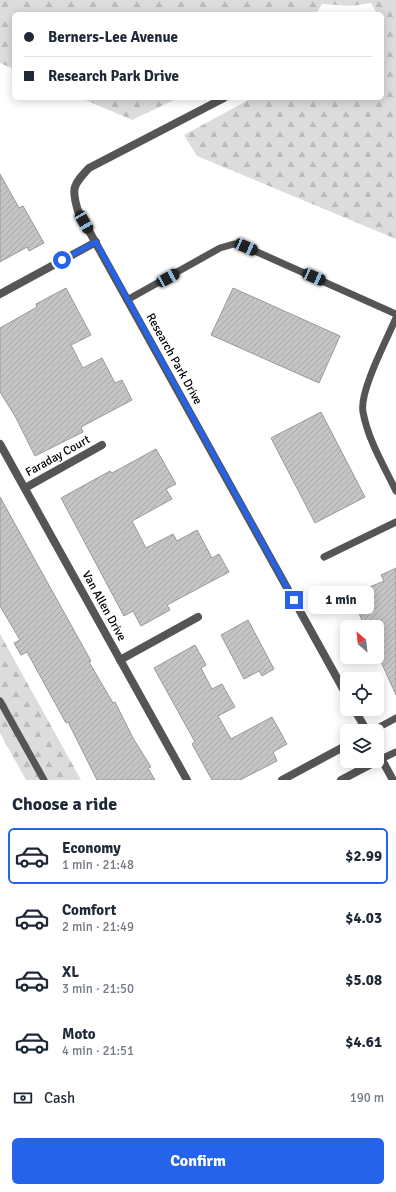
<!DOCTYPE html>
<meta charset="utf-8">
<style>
body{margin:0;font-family:Signika,sans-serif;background:#f2f2f3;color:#1f2937;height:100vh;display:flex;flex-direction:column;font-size:15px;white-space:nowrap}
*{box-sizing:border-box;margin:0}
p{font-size:13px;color:#747a83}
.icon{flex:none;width:22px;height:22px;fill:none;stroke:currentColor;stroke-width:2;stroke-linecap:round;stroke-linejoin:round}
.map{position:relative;height:780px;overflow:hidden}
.side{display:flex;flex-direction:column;background:#fff;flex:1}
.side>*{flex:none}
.hud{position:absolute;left:12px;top:12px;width:372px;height:88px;border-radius:6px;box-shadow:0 2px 10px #0003;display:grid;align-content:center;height:88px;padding:0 12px;background:#fff}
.needle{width:26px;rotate:332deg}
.buttons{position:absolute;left:340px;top:620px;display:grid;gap:8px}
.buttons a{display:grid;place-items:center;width:44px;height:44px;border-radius:6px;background:#fff;box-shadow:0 2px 10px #0003;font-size:20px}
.end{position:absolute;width:18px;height:18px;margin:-9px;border:5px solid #2563eb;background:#fff;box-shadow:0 0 0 2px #fff}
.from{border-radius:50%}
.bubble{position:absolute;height:28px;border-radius:6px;background:#fff;box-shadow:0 2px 10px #0003;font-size:13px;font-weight:800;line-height:28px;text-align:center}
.car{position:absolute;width:12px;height:24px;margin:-12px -6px;border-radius:5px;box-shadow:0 0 3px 1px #0007;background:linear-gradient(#222 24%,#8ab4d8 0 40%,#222 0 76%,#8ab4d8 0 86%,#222 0)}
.hud b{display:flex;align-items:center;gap:14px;height:38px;font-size:15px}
.hud b+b{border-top:1px solid #e0e1e3}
.hud i{width:10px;height:10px;background:#1f2937}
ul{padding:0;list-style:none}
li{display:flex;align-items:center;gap:12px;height:56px;margin:0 8px 6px;padding:0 4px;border:2px solid transparent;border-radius:6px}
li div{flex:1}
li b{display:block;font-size:15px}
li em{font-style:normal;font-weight:800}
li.on{border-color:#2563eb}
li>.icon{width:36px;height:36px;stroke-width:1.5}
h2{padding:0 12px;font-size:18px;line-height:48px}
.pay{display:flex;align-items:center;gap:10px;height:44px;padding:0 12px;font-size:15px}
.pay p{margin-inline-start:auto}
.button{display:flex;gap:8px;margin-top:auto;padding:8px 12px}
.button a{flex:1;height:46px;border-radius:6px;background:#2563eb;color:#fff;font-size:16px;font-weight:800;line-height:46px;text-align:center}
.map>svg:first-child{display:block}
</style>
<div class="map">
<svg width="396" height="780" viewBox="0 0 396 780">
<defs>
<pattern id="forest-firs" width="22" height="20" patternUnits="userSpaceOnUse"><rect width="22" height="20" fill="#dcdcdc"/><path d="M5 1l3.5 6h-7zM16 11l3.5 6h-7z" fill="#bbb"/></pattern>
<pattern id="building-hatch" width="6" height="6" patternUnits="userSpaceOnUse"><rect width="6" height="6" fill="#c4c4c4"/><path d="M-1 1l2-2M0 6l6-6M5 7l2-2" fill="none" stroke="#a7a7a7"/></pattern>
</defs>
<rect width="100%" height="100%" fill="#fff"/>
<g fill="url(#forest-firs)">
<path d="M0 0H396V239L197 156 184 135 252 98H382V14H377L371 3 351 6 322 4 316 14H14V69L0 63Z"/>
<path d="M81 98H178L132 120Z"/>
<path d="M0 634 81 780H26L0 733Z"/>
</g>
<g fill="url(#building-hatch)" stroke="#999">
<path d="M0 174 19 208 23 206 44 243 29 251 27 247 0 262Z"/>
<path d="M66 288 91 335 71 345 83 368 102 358 115 383 122 380 132 400 81 427 83 432 35 456 15 416 0 392V328L37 307 36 304Z"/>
<path d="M233 288 340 336 319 383 211 335Z"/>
<path d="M321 412 365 497 315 523 271 438Z"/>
<path d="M156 449 176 484 166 489 172 499 132 521 146 548 173 534 177 541 197 530 212 558 219 554 229 572 167 605 170 610 141 626 133 611 124 616 61 498 110 471 112 473Z"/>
<path d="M0 497 91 661 89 662 113 703 115 702 133 738 151 767 148 768 155 780H97L68 722 66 723 27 652 21 655 14 643 20 640 0 606Z"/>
<path d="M396 568V695L377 653V627H365L351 595 384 581 381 575Z"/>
<path d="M248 620 274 669 262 676 259 671 244 679 221 635Z"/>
<path d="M195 645 206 665 201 668 212 689 222 684 235 707 218 716 231 739 272 717 287 744 273 752 277 761 240 780H212L192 744 195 742 154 668Z"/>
</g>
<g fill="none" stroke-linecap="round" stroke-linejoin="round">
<g stroke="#555" stroke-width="7">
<path d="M127 300 220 248 234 244 246 247 396 314"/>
<path d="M396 318C387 339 359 392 363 412 368 440 384 466 396 491"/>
<path d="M324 557 396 522"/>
<path d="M0 701 44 780"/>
<path d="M372 731 396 718"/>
<path d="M381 759 396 752"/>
</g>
<g stroke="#555" stroke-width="8">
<path d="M224 98 89 168C73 185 71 188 78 211L347 696"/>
<path d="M0 294 96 242"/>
<path d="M0 444 187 780"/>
<path d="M25 488 102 445"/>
<path d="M120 660 198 617"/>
<path d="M354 709 367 731"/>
<path d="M377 751 393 780"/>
<path d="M282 780 347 745"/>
<path d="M341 780 381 759"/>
</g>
</g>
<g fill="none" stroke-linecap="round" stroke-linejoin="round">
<path stroke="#2563eb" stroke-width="5" d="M62 260 96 242 294 600"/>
</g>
<g text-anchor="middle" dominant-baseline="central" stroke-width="3.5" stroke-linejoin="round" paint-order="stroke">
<g font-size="12" fill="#000" stroke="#fff">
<text transform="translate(174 359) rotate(61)">Research Park Drive</text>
<text transform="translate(58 456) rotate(-29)">Faraday Court</text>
<text transform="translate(104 606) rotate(61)">Van Allen Drive</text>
</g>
</g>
</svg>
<div class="buttons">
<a><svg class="needle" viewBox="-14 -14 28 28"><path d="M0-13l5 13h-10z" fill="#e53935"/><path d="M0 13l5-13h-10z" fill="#747a83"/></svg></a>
<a><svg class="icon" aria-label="locate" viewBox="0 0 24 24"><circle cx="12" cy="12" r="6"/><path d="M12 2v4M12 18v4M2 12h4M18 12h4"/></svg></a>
<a><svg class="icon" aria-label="layers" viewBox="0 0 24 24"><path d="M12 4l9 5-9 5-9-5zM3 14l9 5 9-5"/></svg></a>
</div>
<i class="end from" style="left:62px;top:260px"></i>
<i class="end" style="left:294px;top:600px"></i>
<div class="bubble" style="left:308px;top:586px;width:66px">1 min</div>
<i class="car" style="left:84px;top:222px;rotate:150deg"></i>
<i class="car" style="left:246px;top:247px;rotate:114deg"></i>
<i class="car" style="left:314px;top:277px;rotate:114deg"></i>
<i class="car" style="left:168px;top:278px;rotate:61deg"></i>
<div class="hud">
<b><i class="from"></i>Berners-Lee Avenue</b>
<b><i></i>Research Park Drive</b>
</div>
</div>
<section class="side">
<h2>Choose a ride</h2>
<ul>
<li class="on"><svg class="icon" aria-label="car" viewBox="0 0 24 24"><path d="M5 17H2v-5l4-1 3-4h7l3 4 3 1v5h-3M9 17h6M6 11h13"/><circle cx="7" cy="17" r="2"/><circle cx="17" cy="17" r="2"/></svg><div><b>Economy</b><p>1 min · 21:48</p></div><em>$2.99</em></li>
<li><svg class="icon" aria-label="car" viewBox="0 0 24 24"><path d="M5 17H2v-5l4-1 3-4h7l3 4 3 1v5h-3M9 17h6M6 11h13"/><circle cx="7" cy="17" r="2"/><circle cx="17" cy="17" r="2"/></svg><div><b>Comfort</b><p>2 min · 21:49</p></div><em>$4.03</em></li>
<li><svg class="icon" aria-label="car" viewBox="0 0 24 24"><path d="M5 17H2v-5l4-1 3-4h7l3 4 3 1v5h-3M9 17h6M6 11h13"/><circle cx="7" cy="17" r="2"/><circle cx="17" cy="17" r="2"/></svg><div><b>XL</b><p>3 min · 21:50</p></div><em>$5.08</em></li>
<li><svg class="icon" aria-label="car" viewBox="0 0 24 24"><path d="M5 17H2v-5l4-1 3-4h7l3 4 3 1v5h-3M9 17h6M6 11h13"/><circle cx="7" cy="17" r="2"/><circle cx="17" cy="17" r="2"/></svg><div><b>Moto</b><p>4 min · 21:51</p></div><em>$4.61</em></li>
</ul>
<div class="pay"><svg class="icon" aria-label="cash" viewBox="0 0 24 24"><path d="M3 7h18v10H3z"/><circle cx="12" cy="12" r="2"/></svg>Cash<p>190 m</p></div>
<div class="button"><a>Confirm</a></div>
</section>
